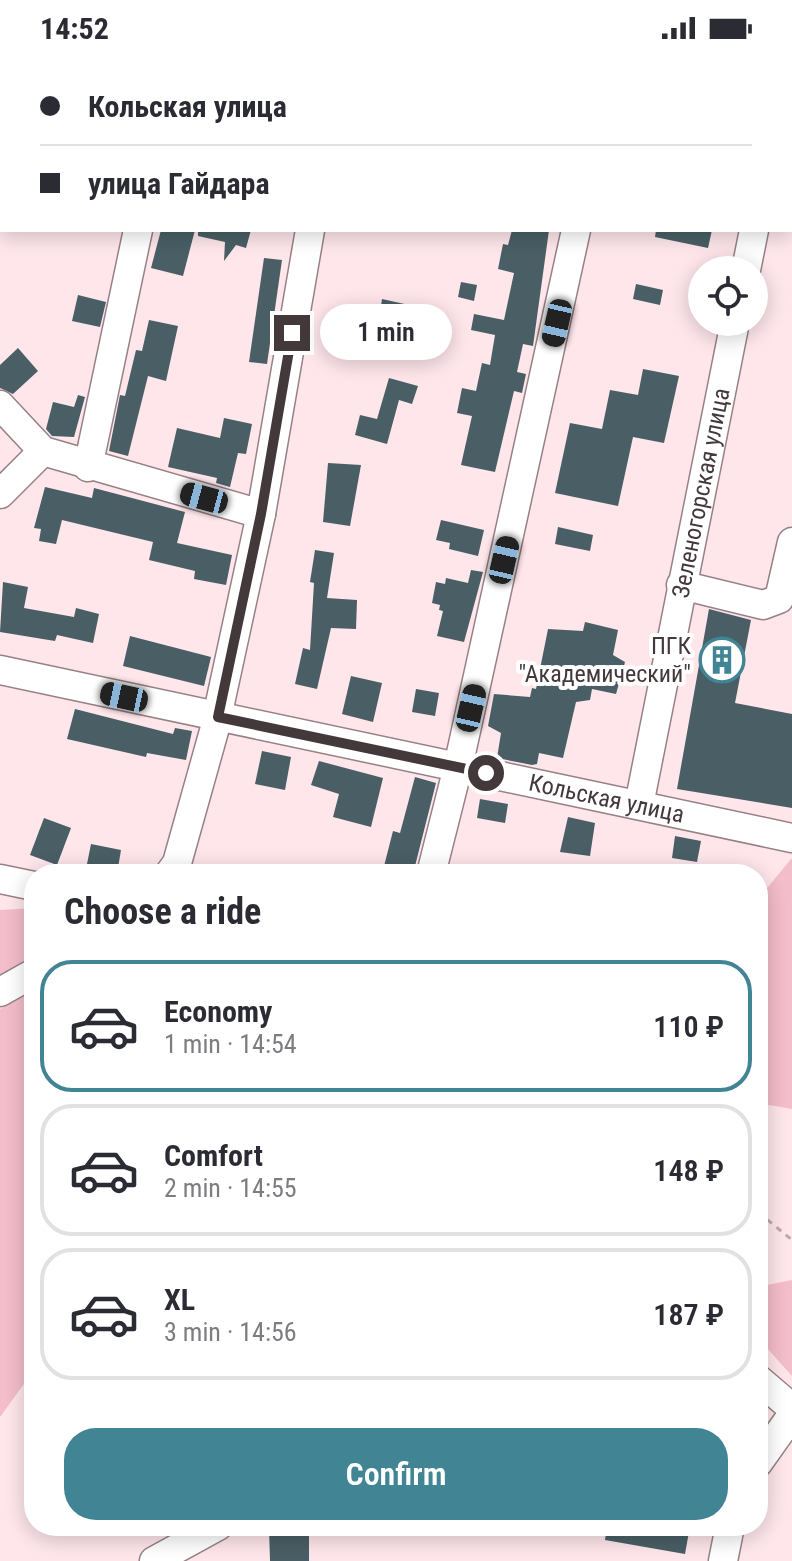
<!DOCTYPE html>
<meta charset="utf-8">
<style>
body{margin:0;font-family:"Roboto Condensed",sans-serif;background:#f2f2f3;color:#2b2b33;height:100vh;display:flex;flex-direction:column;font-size:30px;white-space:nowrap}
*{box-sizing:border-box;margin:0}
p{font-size:26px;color:#7c7c81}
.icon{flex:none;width:44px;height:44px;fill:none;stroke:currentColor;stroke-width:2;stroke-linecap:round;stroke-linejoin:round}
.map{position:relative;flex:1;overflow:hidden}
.side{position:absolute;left:24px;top:808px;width:744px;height:672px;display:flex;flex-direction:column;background:#fff;border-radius:32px;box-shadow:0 4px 20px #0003}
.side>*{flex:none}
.guide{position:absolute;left:0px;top:0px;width:792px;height:176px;box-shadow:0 4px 20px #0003;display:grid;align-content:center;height:176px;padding:0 40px;background:#fff}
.buttons{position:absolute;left:688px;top:200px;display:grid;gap:16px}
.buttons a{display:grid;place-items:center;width:80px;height:80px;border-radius:50%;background:#fff;box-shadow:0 4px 20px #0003;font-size:40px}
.end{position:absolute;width:36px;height:36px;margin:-18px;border:10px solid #43393b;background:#fff;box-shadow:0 0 0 4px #fff}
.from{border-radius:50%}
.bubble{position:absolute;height:56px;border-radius:28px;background:#fff;box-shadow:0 4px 20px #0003;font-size:26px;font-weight:600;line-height:56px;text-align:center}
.car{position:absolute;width:24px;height:48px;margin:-24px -12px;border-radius:10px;box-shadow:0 0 6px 2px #0007;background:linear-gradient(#222 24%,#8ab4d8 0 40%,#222 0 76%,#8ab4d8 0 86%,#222 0)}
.guide b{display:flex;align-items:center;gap:28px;height:76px;font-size:30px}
.guide b+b{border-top:2px solid #e1e1e2}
.guide i{width:20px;height:20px;background:#2b2b33}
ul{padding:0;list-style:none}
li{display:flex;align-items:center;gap:24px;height:132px;margin:0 16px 12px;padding:0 24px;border:4px solid #e1e1e2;border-radius:32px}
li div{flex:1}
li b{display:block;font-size:30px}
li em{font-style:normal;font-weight:600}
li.on{border-color:#418494}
li>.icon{width:72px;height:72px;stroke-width:1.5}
h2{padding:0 40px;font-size:36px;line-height:96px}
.cta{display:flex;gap:16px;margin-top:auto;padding:16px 40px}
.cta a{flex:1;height:92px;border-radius:32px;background:#418494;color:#fff;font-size:32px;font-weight:600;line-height:92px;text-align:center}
.status{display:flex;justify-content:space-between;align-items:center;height:56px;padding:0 40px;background:#fff;direction:ltr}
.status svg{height:22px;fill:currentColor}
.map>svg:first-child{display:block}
</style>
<div class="status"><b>14:52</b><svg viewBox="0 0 49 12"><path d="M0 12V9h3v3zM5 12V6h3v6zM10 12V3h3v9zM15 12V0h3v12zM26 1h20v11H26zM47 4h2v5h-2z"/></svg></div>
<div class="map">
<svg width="792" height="1505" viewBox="0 0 792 1505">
<rect width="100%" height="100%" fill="#fee6eb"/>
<g fill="#f3bdc9">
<path d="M791 803H792V1053L758 1047V843Z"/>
<path d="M34 852V907L0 926V854Z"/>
<path d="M34 934V1314L0 1361V953Z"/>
<path d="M792 1224V1320L758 1282 767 1229Z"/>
</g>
<g fill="#495f65">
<path d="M161 174H195L183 220 151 212Z"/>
<path d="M198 174H251L246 192 236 189 224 205 225 186 198 180Z"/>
<path d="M512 174H549L533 290 523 288 517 316 526 318 522 337 514 335 495 416 461 409 472 360 457 357 462 332 476 335 482 307 490 309 495 279 471 274 474 258 504 264 514 217 498 213 503 188 508 189Z"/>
<path d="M656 174H712L708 192 655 181Z"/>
<path d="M264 202 282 204 267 308 249 306Z"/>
<path d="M461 226 477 229 474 245 458 241Z"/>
<path d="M636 228 663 234 660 249 633 243Z"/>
<path d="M78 239 106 246 100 271 72 265Z"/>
<path d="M382 243 409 249 402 286 392 284 391 291 367 285 375 249 381 250Z"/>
<path d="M149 264 178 270 166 325 148 320 128 400 109 395 120 339 125 340 136 294 142 295Z"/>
<path d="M348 279 365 283 360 304 344 301Z"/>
<path d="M18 292 38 315 13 338 0 332V309Z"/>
<path d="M643 313 679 320 664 387 633 381 618 450 555 437 570 367 602 373 610 334 638 339Z"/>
<path d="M389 322 418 330 412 348 399 344 387 388 355 379 360 359 377 363Z"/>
<path d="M78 339 85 341 74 381 52 380 46 373 53 346 74 351Z"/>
<path d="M224 362 252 368 246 398 238 397 230 431 216 427 217 422 168 411 177 372 220 382Z"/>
<path d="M328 407 361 409 350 470 323 466Z"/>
<path d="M45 431 92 442 94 432 185 456 177 487 232 499 226 529 194 523 195 515 149 504 153 486 62 464 56 488 39 485 41 473 34 472Z"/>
<path d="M441 464 484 474 478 500 449 493 450 487 436 484Z"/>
<path d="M558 471 593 479 590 495 555 488Z"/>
<path d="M315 494 334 497 327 542 357 544 356 573 331 572 317 633 295 628 303 592 310 594 314 527 310 526Z"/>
<path d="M471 514 483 516 464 586 437 580 443 555 439 554 440 549 432 547 436 526 445 528 446 522 468 527Z"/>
<path d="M3 526 28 531 24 552 74 561 76 552 99 558 93 587 57 579 55 585 0 576Z"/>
<path d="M709 553 751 564 735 647 792 658V752L677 733Z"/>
<path d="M585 566 618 574 613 599 625 606 616 638 592 633 590 644 576 646 563 702 539 697 537 708 532 709 497 702 501 677 488 670 494 638 530 641 532 632 536 633 548 573 583 575Z"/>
<path d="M130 580 211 601 204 630 123 610Z"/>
<path d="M351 620 382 627 373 666 342 658Z"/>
<path d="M416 633 439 637 435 660 412 656Z"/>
<path d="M75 653 173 678 175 672 192 675 186 704 147 697 146 701 67 683Z"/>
<path d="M262 695 291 701 285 734 255 728Z"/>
<path d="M319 705 383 722 371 771 333 761 339 738 311 729Z"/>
<path d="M415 721 436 727 413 818H382L393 775 400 777Z"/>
<path d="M480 743 508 748 505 767 477 762Z"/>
<path d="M568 761 595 767 590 800 560 796Z"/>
<path d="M44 762 71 772 57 809 30 799Z"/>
<path d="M675 780 701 785 697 806 672 802Z"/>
<path d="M91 788 121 794 117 818H85Z"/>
<path d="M607 1470H690L685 1498 605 1484Z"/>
<path d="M309 1471V1505H270L269 1472Z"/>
</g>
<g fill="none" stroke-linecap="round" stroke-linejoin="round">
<g stroke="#978186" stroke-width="31">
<g id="minor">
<path d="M17 2 19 0"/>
<path d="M175 2 176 0"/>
<path d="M353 2 354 0"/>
<path d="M611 2V0"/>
<path d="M789 2V0"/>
<path d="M746 214 754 174"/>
<path d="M0 349 43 395 261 458"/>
<path d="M88 411 138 174"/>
<path d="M0 438 43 395"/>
<path d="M681 529 763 549 779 543 792 486"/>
<path id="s1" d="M0 614 792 782"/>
<path id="s2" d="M639 749 735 266"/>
<path d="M169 818 177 807 214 675 261 458 310 174"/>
<path d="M431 818 458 711 576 174"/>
<path d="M0 823 34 830"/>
<path d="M0 936 34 917"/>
<path d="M758 1323 792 1352"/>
<path d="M758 1407 792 1359"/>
<path d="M154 1505 218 1470"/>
<path d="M723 1505 730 1470"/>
</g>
</g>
<path stroke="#bdaaae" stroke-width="3" stroke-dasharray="6 6" stroke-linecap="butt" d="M758 1156 792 1184"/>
<use href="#minor" stroke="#fff" stroke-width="28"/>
</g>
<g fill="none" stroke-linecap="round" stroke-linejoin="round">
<path stroke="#43393b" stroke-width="10" d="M292 277 261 458 218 661 486 717"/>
</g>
<defs>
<g id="building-ring" transform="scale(2.3)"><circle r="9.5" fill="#fff" stroke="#418494" stroke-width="1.5"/><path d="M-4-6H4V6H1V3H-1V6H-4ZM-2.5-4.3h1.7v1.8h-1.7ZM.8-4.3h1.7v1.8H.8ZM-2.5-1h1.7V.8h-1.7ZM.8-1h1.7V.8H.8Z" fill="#418494"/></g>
</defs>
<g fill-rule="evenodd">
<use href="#building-ring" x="722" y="604"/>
</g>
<g text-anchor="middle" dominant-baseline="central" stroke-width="8" stroke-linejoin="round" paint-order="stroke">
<g font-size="24" fill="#43393b" stroke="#fff">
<text stroke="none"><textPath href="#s2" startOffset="318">Зеленогорская улица</textPath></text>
<text stroke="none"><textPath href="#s1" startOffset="620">Кольская улица</textPath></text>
</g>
<g font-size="24" fill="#43393b" stroke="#fff" text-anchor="end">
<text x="691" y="590">ПГК<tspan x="691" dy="28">"Академический"</tspan></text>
</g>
</g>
</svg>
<div class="buttons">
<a><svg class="icon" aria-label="locate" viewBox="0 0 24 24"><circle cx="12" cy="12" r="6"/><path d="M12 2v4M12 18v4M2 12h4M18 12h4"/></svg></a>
</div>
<i class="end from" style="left:486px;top:717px"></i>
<i class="end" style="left:292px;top:277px"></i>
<div class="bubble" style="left:320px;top:248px;width:132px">1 min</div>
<i class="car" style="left:557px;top:267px;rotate:193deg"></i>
<i class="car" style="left:204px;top:442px;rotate:285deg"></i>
<i class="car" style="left:504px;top:504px;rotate:13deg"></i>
<i class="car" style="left:124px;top:641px;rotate:282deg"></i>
<i class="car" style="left:471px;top:652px;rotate:13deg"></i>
<div class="guide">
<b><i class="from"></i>Кольская улица</b>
<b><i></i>улица Гайдара</b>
</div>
<section class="side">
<h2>Choose a ride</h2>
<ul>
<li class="on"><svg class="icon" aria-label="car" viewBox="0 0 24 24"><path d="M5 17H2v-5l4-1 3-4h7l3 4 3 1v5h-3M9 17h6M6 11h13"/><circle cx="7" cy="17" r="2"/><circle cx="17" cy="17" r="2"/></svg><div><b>Economy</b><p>1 min · 14:54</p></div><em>110 ₽</em></li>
<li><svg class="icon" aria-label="car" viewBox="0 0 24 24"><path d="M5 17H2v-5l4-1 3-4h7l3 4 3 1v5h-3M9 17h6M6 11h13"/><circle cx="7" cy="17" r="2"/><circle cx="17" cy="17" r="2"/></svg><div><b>Comfort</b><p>2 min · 14:55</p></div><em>148 ₽</em></li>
<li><svg class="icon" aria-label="car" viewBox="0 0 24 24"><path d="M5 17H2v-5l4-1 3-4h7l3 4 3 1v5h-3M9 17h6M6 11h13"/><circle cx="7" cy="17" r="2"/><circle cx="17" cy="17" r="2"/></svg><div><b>XL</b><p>3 min · 14:56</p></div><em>187 ₽</em></li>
</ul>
<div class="cta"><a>Confirm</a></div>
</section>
</div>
